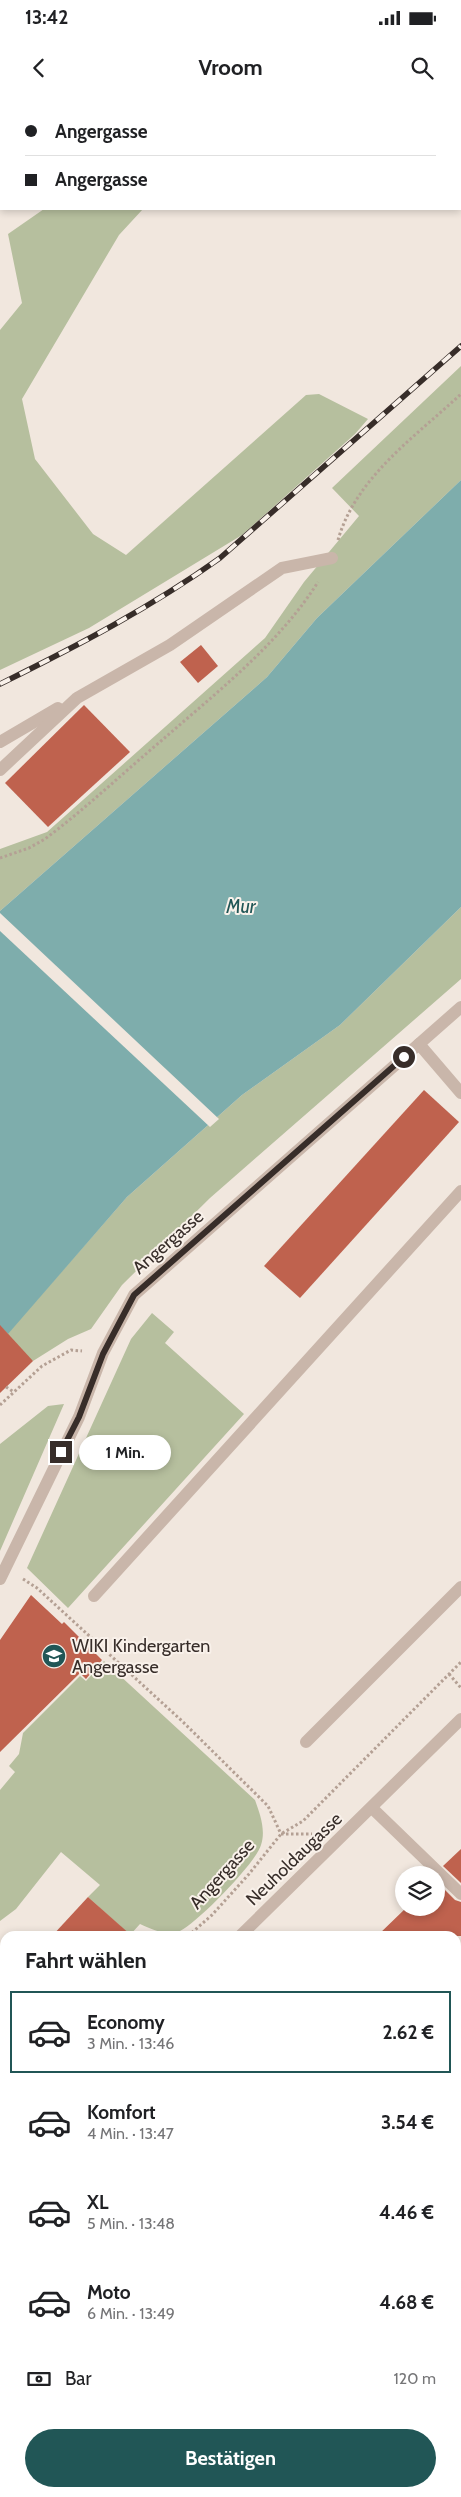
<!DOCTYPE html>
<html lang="de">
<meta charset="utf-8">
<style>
body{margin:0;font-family:Cabin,sans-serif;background:#f2f2f2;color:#202124;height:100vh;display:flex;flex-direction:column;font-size:19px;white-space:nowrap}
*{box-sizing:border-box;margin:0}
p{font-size:16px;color:#757577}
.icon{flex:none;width:28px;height:28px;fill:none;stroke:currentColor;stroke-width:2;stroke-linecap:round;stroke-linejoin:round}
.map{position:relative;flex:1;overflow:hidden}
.drawer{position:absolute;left:0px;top:1831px;width:461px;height:566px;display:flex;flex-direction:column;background:#fff;border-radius:15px 15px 0 0;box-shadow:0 2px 8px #0003}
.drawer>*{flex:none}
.hud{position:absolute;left:0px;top:0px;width:461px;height:110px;box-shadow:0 2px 8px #0003;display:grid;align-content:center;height:110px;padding:0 25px;background:#fff}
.controls{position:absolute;left:395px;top:1766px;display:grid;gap:10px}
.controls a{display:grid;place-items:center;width:50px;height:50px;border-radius:50%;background:#fff;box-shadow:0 2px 8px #0003;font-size:25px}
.end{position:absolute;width:22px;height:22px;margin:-11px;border:6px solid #372d29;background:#fff;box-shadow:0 0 0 2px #fff}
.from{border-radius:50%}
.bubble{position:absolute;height:35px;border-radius:18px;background:#fff;box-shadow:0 2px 8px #0003;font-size:16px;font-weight:700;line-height:35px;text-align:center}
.hud b{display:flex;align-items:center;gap:18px;height:48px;font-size:19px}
.hud b+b{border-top:1px solid #e0e0e0}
.hud i{width:12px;height:12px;background:#202124}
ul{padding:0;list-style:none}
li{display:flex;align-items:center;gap:15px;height:82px;margin:0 10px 8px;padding:0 15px;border:2px solid transparent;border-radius:0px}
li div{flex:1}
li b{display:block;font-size:19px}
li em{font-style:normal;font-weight:700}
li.current{border-color:#215656}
li>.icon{width:45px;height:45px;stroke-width:1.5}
h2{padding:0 25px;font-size:22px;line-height:60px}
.pay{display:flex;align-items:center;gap:12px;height:55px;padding:0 25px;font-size:19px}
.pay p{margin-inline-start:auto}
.button{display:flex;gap:10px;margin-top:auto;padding:10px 25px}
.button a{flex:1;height:58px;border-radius:30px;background:#215656;color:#fff;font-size:20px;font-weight:700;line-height:58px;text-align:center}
.status{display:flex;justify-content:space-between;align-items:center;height:35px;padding:0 25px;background:#fff;direction:ltr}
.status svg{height:14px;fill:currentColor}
header{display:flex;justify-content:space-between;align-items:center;height:65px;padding:0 25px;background:#fff;font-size:22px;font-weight:700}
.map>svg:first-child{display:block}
</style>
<div class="status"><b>13:42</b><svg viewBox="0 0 49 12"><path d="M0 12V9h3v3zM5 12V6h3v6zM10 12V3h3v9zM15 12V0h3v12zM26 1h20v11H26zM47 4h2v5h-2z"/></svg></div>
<header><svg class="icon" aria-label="back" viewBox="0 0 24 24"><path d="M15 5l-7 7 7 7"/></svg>Vroom<svg class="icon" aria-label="search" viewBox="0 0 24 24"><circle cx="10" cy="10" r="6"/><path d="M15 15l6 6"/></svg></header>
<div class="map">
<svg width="461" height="2397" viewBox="0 0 461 2397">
<rect width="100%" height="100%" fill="#f1e7de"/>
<g fill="#b6bf9e">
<path d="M44 109H143L119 135 22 299 35 359 93 434 126 455 306 295 319 294 368 319 355 334 242 435 89 528 0 570V230L22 203 8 134Z"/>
<path d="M461 266V380L317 518 267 577 0 811V749L47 732 265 538 304 482 359 416 332 388Z"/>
<path d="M461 807V879L210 1098 122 1185 91 1229 68 1239 33 1261 0 1242 127 1097 242 995 340 925Z"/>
<path d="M152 1213 174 1232 165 1243 244 1314 68 1508 27 1468 131 1239Z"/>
<path d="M64 1304 0 1451V1452V1344L48 1306Z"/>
<path d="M104 1561 255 1700C260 1714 266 1730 261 1745 256 1763 197 1823 180 1831 168 1837 151 1829 140 1824L130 1835 88 1797 100 1785 61 1752 16 1809 0 1821V1690L15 1672 9 1666 19 1654 23 1633 80 1576 86 1581Z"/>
</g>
<path fill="#7eadac" d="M461 380V807L340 925 242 995 127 1097 8 1234 0 1226V811L267 577 317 518Z"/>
<path fill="#f1e7de" d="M0 813 219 1019 210 1027 0 831Z"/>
<g fill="#bf624e">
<path d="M201 545 218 566 198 583 180 562Z"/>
<path d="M84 605 130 652 48 727 5 683Z"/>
<path d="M424 990 459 1022 300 1198 264 1166Z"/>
<path d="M0 1225 33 1261 0 1293Z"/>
<path d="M31 1495 62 1524 64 1522 102 1560 86 1579 80 1573 0 1652V1540Z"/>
<path d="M461 1749V1783L443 1766Z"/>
<path d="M436 1781 455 1800 461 1802V1836H377L406 1808H436Z"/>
<path d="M88 1797 132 1836H52Z"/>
</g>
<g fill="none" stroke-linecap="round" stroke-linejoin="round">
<g stroke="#b4a094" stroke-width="3" stroke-dasharray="2.5 2.5" stroke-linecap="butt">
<path d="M338 440C356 377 415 337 461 294"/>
<path d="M0 758 29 748 45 739C85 709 122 674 161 641 216 593 279 544 318 482"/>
<path d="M6 1287 14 1292"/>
<path d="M0 1305 42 1266 71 1250 82 1251"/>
<path d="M23 1479 37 1488 182 1621 268 1706 281 1734"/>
<path d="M449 1574 461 1588"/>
<path d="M281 1734H312"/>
<path d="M188 1836 212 1815 249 1774 281 1734 303 1721 461 1562"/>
<path d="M0 2006 5 2001"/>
<path d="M456 2017 461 2021"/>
<path d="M0 2234 5 2239"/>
<path d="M456 2234 461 2239"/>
<path d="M168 2392 172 2397"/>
<path d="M0 2396 5 2391"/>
</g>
<g stroke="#c9b6aa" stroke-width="12">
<path d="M0 642 58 608"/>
<path d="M0 670 77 598 170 545 282 468 332 458"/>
<path d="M419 944 461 993"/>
<path d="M0 1479 79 1317 103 1253 134 1195 461 907"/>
<path d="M94 1496 461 1091"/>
<path d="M306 1642 461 1487"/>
<path d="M372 1708 461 1794"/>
<path d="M240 1836 461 1619"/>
<path d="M456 1946 461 1941"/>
<path d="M0 2085 5 2080"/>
<path d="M456 2278 461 2274"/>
<path d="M347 2397 350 2392"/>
</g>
<g stroke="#372d29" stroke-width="5.5">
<path id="rail" d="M0 584C77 546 150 508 220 458L461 246"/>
</g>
<use href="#rail" stroke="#f9f1ea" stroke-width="4" stroke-dasharray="11" stroke-linecap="butt"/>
</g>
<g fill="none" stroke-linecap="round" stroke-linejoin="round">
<path stroke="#372d29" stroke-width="6" d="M61 1352 79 1317 103 1254 134 1195 404 957"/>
</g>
<defs>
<g id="school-disc" transform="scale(1.25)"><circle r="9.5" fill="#215656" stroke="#f9f1ea"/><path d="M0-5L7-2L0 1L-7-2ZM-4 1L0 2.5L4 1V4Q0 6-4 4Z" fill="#fff"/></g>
</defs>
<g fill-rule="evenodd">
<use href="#school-disc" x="54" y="1556"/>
</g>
<g text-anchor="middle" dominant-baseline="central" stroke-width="4" stroke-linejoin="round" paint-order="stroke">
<g font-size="18" fill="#372d29" stroke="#f9f1ea">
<text transform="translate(168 1142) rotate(-41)">Angergasse</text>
<text transform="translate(294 1759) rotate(-44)">Neuholdaugasse</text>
<text transform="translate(222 1774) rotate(-48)">Angergasse</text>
</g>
<g font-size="18" fill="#372d29" stroke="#f9f1ea" text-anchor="start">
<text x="72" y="1546">WIKI Kindergarten<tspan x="72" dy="21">Angergasse</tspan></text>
</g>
<g font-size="19" font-style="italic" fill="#215656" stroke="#f9f1ea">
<text x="241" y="806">Mur</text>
</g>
</g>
</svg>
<div class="controls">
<a><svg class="icon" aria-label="layers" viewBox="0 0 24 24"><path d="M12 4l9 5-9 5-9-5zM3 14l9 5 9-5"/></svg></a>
</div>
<i class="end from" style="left:404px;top:957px"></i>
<i class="end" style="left:61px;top:1352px"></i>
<div class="bubble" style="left:79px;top:1335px;width:92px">1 Min.</div>
<div class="hud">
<b><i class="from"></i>Angergasse</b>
<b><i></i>Angergasse</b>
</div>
<section class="drawer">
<h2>Fahrt wählen</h2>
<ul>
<li class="current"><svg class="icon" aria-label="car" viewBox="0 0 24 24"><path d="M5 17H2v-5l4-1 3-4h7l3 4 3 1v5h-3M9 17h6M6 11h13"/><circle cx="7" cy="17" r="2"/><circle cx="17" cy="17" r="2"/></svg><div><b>Economy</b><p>3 Min. · 13:46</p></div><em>2.62 €</em></li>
<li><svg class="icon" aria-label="car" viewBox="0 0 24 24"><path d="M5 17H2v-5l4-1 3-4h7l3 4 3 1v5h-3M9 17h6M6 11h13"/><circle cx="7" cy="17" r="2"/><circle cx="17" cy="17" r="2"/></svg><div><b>Komfort</b><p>4 Min. · 13:47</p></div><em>3.54 €</em></li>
<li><svg class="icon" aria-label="car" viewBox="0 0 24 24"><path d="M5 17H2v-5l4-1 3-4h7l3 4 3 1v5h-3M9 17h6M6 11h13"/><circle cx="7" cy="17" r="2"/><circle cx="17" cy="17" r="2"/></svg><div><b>XL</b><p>5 Min. · 13:48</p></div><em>4.46 €</em></li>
<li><svg class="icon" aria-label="car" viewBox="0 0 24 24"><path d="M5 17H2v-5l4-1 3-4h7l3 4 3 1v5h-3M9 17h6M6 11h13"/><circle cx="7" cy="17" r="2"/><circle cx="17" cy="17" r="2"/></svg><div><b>Moto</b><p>6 Min. · 13:49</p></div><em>4.68 €</em></li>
</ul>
<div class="pay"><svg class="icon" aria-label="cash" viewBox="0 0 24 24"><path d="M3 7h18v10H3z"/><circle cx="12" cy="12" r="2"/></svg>Bar<p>120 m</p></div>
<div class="button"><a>Bestätigen</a></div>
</section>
</div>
